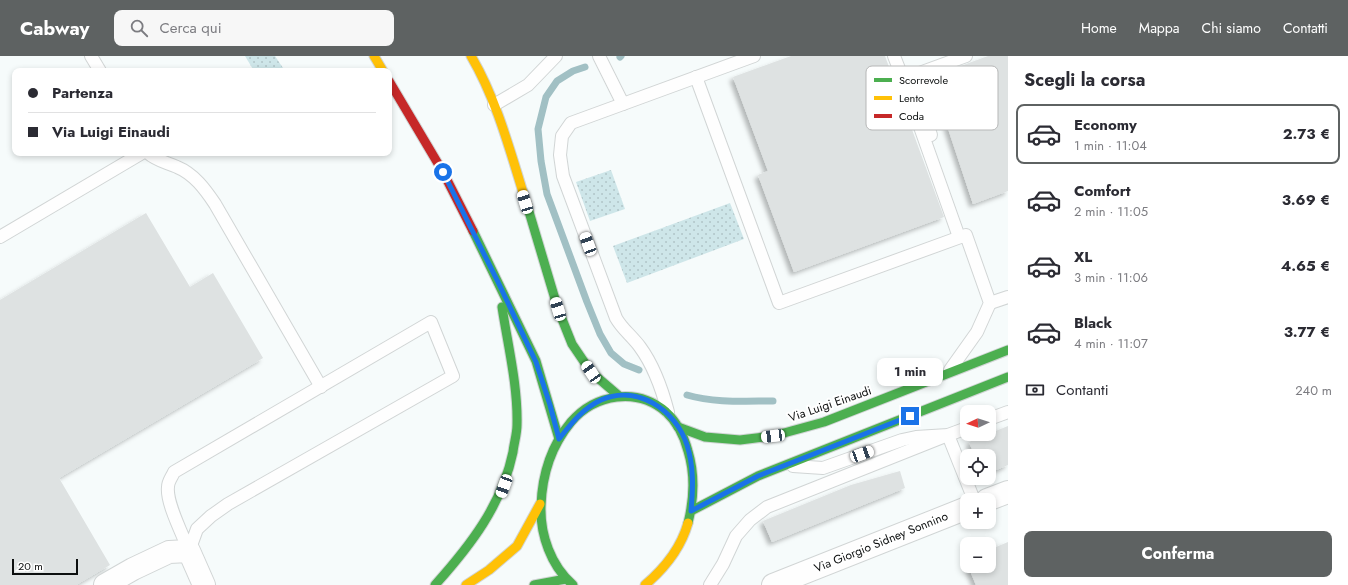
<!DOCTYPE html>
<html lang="it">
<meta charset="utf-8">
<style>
body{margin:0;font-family:Jost,sans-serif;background:#f7f7f7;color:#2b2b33;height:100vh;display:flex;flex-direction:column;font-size:15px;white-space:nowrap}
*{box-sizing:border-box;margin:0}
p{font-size:13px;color:#7c7c81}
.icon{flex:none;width:22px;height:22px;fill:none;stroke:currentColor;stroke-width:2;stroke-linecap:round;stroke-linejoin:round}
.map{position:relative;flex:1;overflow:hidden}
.sheet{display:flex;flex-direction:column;background:#fff;width:340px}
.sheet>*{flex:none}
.hud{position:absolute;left:12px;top:12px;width:380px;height:88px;border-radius:8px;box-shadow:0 2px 6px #0003;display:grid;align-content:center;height:88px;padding:0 16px;background:#fff}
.needle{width:26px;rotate:266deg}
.fabs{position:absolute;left:960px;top:349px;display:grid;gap:8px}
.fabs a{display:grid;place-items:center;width:36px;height:36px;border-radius:8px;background:#fff;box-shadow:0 2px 6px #0003;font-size:20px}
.scale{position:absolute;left:12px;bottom:10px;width:66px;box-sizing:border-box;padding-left:4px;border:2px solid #0c0f0f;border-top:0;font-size:11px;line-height:14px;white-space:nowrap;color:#0c0f0f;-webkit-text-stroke:3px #fff;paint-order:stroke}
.end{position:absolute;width:18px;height:18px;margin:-9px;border:5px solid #1a73e8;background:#fff;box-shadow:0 0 0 2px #fff}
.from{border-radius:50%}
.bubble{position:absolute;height:28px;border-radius:8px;background:#fff;box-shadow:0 2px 6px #0003;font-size:13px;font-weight:700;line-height:28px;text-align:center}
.car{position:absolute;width:12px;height:24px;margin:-12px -6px;border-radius:5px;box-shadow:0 0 3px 1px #0007;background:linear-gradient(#fff 24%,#345 0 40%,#fff 0 76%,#345 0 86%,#fff 0)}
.hud b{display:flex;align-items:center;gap:14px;height:38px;font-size:15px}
.hud b+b{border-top:1px solid #e1e1e2}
.hud i{width:10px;height:10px;background:#2b2b33}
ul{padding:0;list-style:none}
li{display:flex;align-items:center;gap:12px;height:60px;margin:0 8px 6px;padding:0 8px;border:2px solid transparent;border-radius:8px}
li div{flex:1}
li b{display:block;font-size:15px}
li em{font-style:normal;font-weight:700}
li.active{border-color:#5e6262}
li>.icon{width:36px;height:36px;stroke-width:1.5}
h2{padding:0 16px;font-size:18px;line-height:48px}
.pay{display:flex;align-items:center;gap:10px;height:44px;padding:0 16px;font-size:15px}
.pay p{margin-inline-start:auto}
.button{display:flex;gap:8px;margin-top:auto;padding:8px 16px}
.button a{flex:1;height:46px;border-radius:8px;background:#5e6262;color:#fff;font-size:16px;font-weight:700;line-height:46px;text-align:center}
header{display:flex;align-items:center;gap:24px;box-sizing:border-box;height:56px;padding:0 20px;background:#5e6262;color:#fff}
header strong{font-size:19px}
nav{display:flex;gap:22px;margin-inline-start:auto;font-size:14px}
.search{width:280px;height:36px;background:#f7f7f7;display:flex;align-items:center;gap:10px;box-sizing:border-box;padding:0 14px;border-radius:8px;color:#7c7c81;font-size:15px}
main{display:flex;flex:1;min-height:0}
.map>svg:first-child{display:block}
</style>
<header>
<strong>Cabway</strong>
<div class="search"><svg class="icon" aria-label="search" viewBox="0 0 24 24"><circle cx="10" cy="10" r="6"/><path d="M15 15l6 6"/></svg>Cerca qui</div>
<nav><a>Home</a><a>Mappa</a><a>Chi siamo</a><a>Contatti</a></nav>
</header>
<main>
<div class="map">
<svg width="1008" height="529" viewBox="0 0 1008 529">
<defs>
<pattern id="grass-dots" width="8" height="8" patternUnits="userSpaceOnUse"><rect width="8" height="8" fill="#cee6e9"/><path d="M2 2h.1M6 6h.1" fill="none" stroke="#b0c4c7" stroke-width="1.8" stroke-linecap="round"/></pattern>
<filter id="shadow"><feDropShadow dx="-3.5" dy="3.5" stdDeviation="2" flood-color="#0004"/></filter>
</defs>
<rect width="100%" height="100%" fill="#f6fbfb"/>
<g fill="url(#grass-dots)">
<path d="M245 0H275L285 15H254Z"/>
<path d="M611 114 625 153 590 165 576 126Z"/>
<path d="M730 147 744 183 627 227 613 190Z"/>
</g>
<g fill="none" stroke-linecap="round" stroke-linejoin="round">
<g stroke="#a1c0c4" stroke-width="7">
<path d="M620 1 621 0"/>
<path d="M585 11 573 15 557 25 546 41 538 73 541 105 547 138 587 246 600 278 611 297 624 308 639 314"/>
<path d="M687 339C714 347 745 345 773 345"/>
</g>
</g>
<g fill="#dee2e2" filter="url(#shadow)">
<path d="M791 0H885L944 161 794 216 758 119 768 115 733 21Z"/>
<path d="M988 0H1008V135L973 148 931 21Z"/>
<path d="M146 157 190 231 213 217 263 302 59 422 110 509 76 529H0V244Z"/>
<path d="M1008 370V409L989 417V400H975L969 386Z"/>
<path d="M900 415 905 432 772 486 763 465 851 429Z"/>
<path d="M1008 486V529H976L968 510H989V494Z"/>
</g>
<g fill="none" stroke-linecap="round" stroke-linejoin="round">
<g stroke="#d1d5d5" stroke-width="14">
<g id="lane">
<path d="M91 0 100 15"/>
<path d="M599 0 623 48"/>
<path d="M894 0 903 23 966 0"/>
<path d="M911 20 931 79"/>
<path d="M696 21 779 247 966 179 990 247 977 276 950 314"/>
<path d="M903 23 959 181"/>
<path d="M494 49 528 29 556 0"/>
<path d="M148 97C157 105 166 106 177 111 194 118 205 133 215 148L321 331"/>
<path d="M0 181 142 97"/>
<path d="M990 247 1008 241"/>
<path d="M431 266 453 320 228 448 211 460 197 473 189 495C183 479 166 447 168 431 168 425 172 421 174 416Z"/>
<path d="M668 356C662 333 654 310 640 291 632 280 622 273 616 262L563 120 560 99 562 80 571 67 754 0"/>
<path d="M989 363 1008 356"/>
<path d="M793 410 823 412 902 384 916 381 948 379 967 372"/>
<path d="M710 529 723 508 736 480 750 464 767 451 948 379 974 444"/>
</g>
</g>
<g stroke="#d1d5d5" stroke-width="24">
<g id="street">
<path d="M987 444 1008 436"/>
<path d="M105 529 133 513 169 496 189 495 204 529"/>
<path d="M773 529 967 452"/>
</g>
</g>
<g stroke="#d1d5d5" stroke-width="11">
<g id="fast">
<path d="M527 149 558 253 572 288 591 316 619 340"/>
<path d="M473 175 536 305 559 383"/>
<path d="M678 371 705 381 740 384 773 380 824 366 1008 294"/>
<path d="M691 455 758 420 1008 321"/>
<path d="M435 529C470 490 502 449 513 396 514 387 517 378 517 369 518 330 508 290 502 251"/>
<path d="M534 529 566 523"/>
<path d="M573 529C551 510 540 479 541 450 542 420 551 390 571 366 595 338 637 331 666 356 677 366 684 380 688 395 695 418 694 443 688 467"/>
</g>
</g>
<g stroke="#d1d5d5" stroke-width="11">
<g id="slow">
<path d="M374 0 383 15"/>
<path d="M471 0C498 46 511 99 527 149"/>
<path d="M466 529 489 514 517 490 540 448"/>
<path d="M645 529C665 512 681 492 688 467"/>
</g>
</g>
<g stroke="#d1d5d5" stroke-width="11">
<path id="jam" d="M389 25 443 116 473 175"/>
</g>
<use href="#lane" stroke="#fefefe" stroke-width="12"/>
<use href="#street" stroke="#fefefe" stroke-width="22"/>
<use href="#fast" stroke="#4caf50" stroke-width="9"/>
<use href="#slow" stroke="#ffc107" stroke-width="9"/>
<use href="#jam" stroke="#c62828" stroke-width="9"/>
</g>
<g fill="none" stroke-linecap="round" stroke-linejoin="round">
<path stroke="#1a73e8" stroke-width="5" d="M443 116 498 226 536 306 550 349 559 383C571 368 582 353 601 344 637 328 676 354 687 389 694 411 693 433 691 455L758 420 910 360"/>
</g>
<g text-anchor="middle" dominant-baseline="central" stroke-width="4" stroke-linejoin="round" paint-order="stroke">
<g font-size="12" fill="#0c0f0f" stroke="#fff">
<text transform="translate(830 348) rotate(-19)">Via Luigi Einaudi</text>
<text transform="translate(881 486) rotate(-22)">Via Giorgio Sidney Sonnino</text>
</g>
</g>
<rect x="866" y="10" width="132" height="64" rx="6" fill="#fff" stroke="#b6b7b7" stroke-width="1"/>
<rect x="874" y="22" width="18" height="4" fill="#4caf50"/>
<rect x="874" y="40" width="18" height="4" fill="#ffc107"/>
<rect x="874" y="58" width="18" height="4" fill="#c62828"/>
<g font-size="11" fill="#0c0f0f">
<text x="899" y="28">Scorrevole</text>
<text x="899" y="46">Lento</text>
<text x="899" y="64">Coda</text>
</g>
</svg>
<div class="fabs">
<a><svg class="needle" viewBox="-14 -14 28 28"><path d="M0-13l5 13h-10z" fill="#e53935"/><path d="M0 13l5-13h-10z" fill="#7c7c81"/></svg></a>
<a><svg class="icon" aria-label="locate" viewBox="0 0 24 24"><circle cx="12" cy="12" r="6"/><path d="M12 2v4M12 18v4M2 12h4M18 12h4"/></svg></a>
<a>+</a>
<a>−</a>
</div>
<div class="scale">20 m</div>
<i class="end from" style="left:443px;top:116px"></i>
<i class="end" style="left:910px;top:360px"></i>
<div class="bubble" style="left:877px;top:302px;width:66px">1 min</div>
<i class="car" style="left:525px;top:146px;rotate:343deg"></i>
<i class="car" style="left:588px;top:188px;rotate:340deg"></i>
<i class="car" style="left:558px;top:253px;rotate:343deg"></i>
<i class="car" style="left:591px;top:316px;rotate:326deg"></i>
<i class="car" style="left:773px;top:380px;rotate:263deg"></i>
<i class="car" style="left:862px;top:398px;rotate:70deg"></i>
<i class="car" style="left:504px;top:430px;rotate:200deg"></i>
<div class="hud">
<b><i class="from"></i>Partenza</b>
<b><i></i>Via Luigi Einaudi</b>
</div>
</div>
<section class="sheet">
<h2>Scegli la corsa</h2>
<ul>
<li class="active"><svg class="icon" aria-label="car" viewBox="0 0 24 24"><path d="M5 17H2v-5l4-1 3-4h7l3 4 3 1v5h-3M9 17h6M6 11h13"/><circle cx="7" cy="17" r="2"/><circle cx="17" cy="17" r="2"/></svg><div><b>Economy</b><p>1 min · 11:04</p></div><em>2.73 €</em></li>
<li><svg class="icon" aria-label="car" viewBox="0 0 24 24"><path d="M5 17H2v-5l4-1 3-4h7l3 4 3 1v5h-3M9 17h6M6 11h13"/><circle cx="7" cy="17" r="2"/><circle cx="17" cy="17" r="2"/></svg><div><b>Comfort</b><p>2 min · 11:05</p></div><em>3.69 €</em></li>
<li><svg class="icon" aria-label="car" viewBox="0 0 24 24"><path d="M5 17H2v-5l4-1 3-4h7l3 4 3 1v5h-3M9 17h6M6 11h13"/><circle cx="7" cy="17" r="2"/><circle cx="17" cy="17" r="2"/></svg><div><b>XL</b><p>3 min · 11:06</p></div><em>4.65 €</em></li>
<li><svg class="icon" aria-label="car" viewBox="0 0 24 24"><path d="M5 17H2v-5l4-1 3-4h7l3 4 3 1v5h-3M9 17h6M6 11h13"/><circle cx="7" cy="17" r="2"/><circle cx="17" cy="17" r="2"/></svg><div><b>Black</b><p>4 min · 11:07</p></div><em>3.77 €</em></li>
</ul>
<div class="pay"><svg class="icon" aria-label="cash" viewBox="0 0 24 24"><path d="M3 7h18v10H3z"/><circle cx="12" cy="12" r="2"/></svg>Contanti<p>240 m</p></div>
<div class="button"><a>Conferma</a></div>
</section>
</main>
